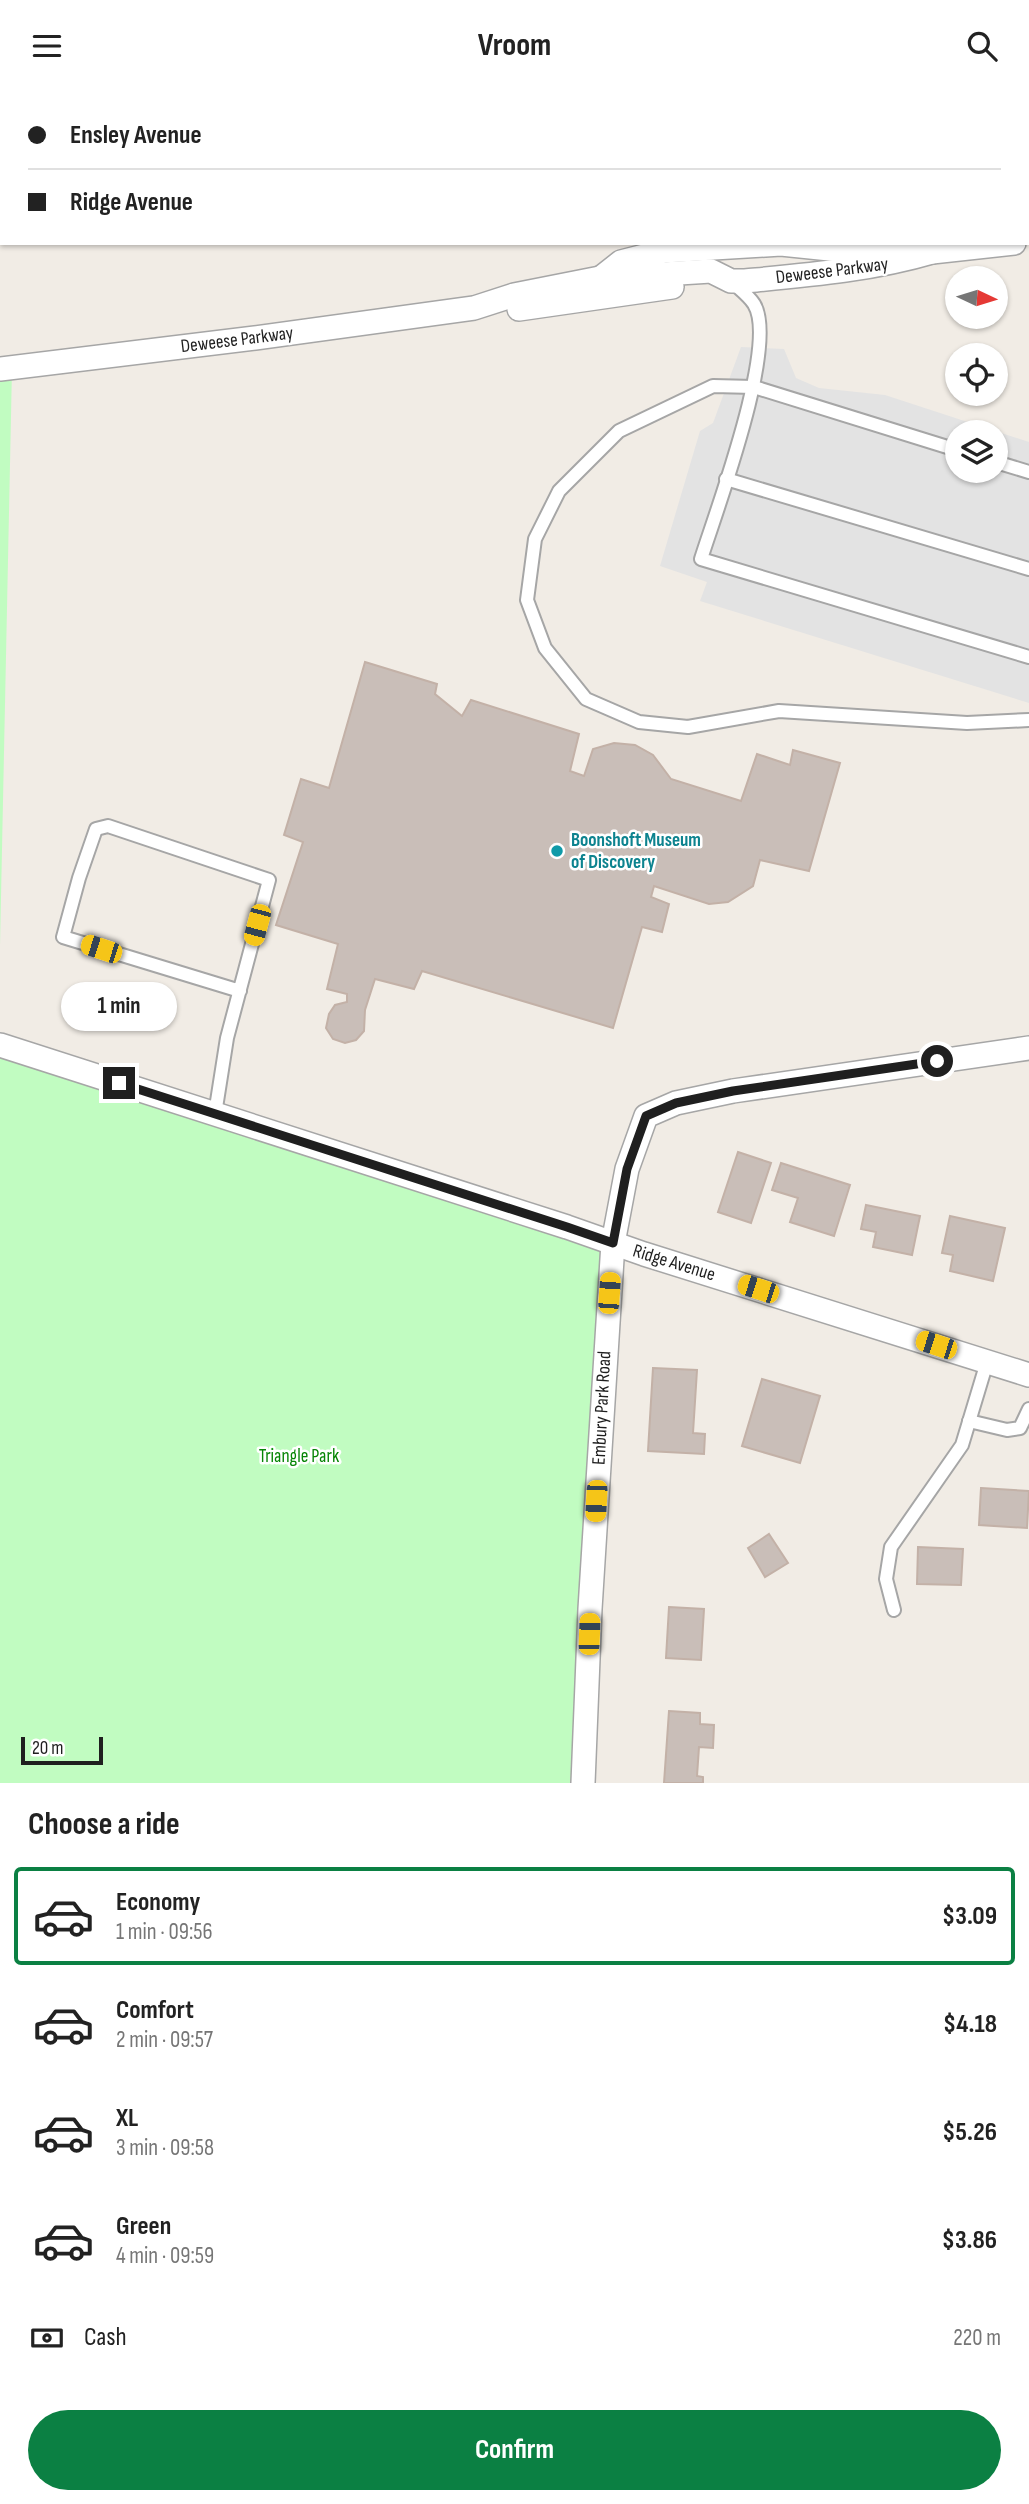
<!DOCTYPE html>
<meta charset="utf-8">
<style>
body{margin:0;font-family:"Sofia Sans Condensed",sans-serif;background:#f6f6f6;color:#222;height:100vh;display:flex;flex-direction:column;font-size:26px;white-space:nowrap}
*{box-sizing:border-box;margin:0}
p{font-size:23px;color:#767676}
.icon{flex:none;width:38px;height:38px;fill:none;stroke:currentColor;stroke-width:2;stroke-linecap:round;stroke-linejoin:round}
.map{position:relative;height:1692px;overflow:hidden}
.sheet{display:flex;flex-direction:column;background:#fff;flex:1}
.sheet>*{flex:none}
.guide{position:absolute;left:0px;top:0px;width:1029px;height:154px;box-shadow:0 2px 5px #0004;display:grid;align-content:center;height:154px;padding:0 28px;background:#fff}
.needle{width:46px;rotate:94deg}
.tools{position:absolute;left:945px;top:175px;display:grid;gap:14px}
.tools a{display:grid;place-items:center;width:63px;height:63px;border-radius:50%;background:#fff;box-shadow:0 2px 5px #0004;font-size:35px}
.scale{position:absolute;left:21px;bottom:18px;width:82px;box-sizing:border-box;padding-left:7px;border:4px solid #1f1f1f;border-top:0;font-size:19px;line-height:24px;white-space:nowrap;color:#1f1f1f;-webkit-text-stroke:5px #fff;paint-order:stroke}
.end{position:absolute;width:32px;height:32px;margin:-16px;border:9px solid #1f1f1f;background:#fff;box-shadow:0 0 0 4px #fff}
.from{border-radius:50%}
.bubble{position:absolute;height:49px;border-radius:24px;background:#fff;box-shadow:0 2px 5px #0004;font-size:23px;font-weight:700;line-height:49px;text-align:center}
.car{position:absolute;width:21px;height:42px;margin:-21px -10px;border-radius:9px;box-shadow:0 0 5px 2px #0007;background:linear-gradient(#f5c518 24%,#345 0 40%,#f5c518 0 76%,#345 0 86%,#f5c518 0)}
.guide b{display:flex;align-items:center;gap:24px;height:66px;font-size:26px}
.guide b+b{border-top:2px solid #e0e0e0}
.guide i{width:18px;height:18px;background:#222}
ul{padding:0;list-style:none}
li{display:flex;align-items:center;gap:21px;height:98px;margin:0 14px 10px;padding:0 14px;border:4px solid transparent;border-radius:7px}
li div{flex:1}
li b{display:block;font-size:26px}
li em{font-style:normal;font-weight:700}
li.active{border-color:#0b8043}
li>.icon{width:63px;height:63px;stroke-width:1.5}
h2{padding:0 28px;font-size:32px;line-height:84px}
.pay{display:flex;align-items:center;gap:18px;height:77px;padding:0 28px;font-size:26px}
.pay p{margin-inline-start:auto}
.action{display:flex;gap:14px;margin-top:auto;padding:14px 28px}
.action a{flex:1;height:80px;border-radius:42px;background:#0b8043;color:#fff;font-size:28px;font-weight:700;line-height:80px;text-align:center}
header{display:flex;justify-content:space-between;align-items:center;height:91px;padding:0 28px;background:#fff;font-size:32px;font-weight:700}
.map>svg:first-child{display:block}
</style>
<header><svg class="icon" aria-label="menu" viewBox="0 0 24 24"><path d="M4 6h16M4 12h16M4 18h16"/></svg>Vroom<svg class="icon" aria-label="search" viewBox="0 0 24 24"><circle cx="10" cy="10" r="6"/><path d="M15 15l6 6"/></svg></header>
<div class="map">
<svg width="1029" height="1692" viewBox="0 0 1029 1692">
<rect width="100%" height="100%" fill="#f1ece5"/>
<g fill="#c1fcc1">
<path d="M12 277 0 854V278Z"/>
<path d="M0 954 613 1152 583 1692H0Z"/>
</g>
<path fill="#e3e3e3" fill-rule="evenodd" d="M741 256 784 258 796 287 819 297 885 304 1029 351V612L700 510 707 491 660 475 700 340 713 332ZM957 341H996V380H957Z"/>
<path fill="#a3d8e1" d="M0 0H250L2 2 0 28Z"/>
<g fill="#c9beb8" stroke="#c3b1a7" stroke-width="2">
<path d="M365 571 437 593 435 603 462 625 471 609 579 643 570 680 584 685 593 658 614 652 635 654 653 664 671 688 741 710 757 663 790 674 793 659 840 672 809 780 760 769 753 795 728 811 709 813 654 795 651 806 669 813 662 841 642 836 613 937 422 880 414 898 375 888 365 919 364 940 356 949 345 952 333 948 326 937 329 923 335 914 347 911V903L327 898 338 853 276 834 303 751 284 744 301 688 329 697Z"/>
<path d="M738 1061 771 1072 751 1132 718 1121Z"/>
<path d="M781 1072 850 1094 834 1145 790 1131 798 1107 772 1099Z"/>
<path d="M866 1114 920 1125 912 1164 873 1156 876 1141 861 1138Z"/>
<path d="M950 1125 1005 1137 993 1190 950 1180 953 1164 942 1162Z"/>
<path d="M653 1277 697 1279 693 1342 705 1343 704 1363 648 1360Z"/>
<path d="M762 1288 820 1305 800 1372 742 1355Z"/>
<path d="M981 1397 1029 1400 1027 1437 979 1434Z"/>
<path d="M769 1443 788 1472 765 1486 748 1457Z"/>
<path d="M918 1456 963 1458 961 1494 917 1493Z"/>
<path d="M669 1516 704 1518 701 1569 666 1567Z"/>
<path d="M669 1620 700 1622V1633L714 1634 713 1657 699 1656 697 1685 703 1686V1692H664Z"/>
</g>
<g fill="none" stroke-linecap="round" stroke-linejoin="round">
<g stroke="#a6a6a6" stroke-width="16">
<g id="lane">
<path d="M731 190C738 197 748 204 754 213 779 253 716 420 701 468L1029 566"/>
<path d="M957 359 754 296 713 295 619 340 559 400 535 448 527 509 545 557 586 608 639 631 688 636 779 620 967 632 1029 629"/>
<path d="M996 371 1029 381"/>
<path d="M726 388 1029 478"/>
<path d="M215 1023 227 947 269 789 108 735 96 738 79 787 63 846 240 900"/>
<path d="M969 1330 1007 1339 1020 1337 1029 1318"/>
<path d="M894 1519 886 1488 891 1456 962 1354 987 1271"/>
</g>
</g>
<g stroke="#a6a6a6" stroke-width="26">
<g id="street">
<path d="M602 186 621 171 664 160 781 153 878 163 932 161 1014 152"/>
<path d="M519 218 672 196"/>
<path d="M0 278 255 247 474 217 514 204 600 187 711 180 731 190H745C809 184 871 179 932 161"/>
<path d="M0 954 567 1136 644 1163 1029 1284"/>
<path d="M583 1692 590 1518 613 1152 627 1078 646 1025 676 1012 733 1000 1029 957"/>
</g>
</g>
<g stroke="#ff6a68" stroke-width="4.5" stroke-dasharray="3.5 3.5" stroke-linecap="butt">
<path d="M1027 43H1029"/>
<path d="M0 113H2"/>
</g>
<use href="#lane" stroke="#fff" stroke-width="12"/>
<use href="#street" stroke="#fff" stroke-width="23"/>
</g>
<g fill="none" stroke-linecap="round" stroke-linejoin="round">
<path stroke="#1f1f1f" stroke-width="9" d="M119 992 567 1136 613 1152 627 1078 646 1025 676 1012 733 1000 937 970"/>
</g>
<circle fill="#0f9aa8" stroke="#fff" stroke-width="2.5" cx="557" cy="760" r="7"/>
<g text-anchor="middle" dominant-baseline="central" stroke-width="5" stroke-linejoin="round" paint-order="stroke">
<g font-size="19" fill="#1f1f1f" stroke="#fff">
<text transform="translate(832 180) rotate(-7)">Deweese Parkway</text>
<text transform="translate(237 249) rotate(-7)">Deweese Parkway</text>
<text transform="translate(674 1172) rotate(17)">Ridge Avenue</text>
<text transform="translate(602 1317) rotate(-87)">Embury Park Road</text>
</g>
<g font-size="19" font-weight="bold" fill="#0d838f" stroke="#fff" text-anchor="start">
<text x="571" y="749">Boonshoft Museum<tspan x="571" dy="22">of Discovery</tspan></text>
</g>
<g font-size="19" fill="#078506" stroke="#fff">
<text x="299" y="1365">Triangle Park</text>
</g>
</g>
</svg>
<div class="tools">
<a><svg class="needle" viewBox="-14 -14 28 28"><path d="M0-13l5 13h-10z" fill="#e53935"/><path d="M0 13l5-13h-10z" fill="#767676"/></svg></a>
<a><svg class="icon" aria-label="locate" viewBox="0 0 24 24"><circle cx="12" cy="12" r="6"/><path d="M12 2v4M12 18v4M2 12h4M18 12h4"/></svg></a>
<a><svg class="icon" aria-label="layers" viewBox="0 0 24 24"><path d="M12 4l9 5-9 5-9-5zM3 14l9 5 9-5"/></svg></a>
</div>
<div class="scale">20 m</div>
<i class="end from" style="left:937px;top:970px"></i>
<i class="end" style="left:119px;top:992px"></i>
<div class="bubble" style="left:61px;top:891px;width:116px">1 min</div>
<i class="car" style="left:257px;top:834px;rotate:195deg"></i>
<i class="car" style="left:101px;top:858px;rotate:288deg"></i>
<i class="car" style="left:758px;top:1198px;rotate:288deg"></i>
<i class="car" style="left:609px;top:1202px;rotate:4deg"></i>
<i class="car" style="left:936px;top:1254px;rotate:288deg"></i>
<i class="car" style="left:596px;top:1410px;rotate:183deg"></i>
<i class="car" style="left:589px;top:1543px;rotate:2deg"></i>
<div class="guide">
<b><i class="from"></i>Ensley Avenue</b>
<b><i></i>Ridge Avenue</b>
</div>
</div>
<section class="sheet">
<h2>Choose a ride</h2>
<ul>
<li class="active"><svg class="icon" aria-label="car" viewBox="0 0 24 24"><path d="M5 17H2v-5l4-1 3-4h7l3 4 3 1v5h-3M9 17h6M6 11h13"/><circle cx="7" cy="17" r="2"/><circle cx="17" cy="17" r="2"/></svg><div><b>Economy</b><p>1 min · 09:56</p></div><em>$3.09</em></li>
<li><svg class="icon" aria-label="car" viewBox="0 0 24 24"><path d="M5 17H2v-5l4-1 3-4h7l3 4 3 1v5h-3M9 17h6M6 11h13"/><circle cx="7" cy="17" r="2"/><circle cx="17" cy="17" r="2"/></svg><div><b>Comfort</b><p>2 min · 09:57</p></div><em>$4.18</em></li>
<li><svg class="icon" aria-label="car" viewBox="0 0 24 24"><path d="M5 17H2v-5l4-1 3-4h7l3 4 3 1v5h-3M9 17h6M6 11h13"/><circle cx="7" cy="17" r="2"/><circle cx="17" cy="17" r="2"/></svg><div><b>XL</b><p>3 min · 09:58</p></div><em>$5.26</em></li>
<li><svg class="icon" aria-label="car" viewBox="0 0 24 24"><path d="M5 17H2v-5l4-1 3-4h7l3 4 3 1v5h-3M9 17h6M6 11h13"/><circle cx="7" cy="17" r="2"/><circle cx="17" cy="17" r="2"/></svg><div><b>Green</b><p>4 min · 09:59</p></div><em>$3.86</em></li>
</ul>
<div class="pay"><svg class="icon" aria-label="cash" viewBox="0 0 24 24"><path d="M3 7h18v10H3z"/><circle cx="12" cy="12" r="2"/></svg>Cash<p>220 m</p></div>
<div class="action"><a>Confirm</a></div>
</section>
